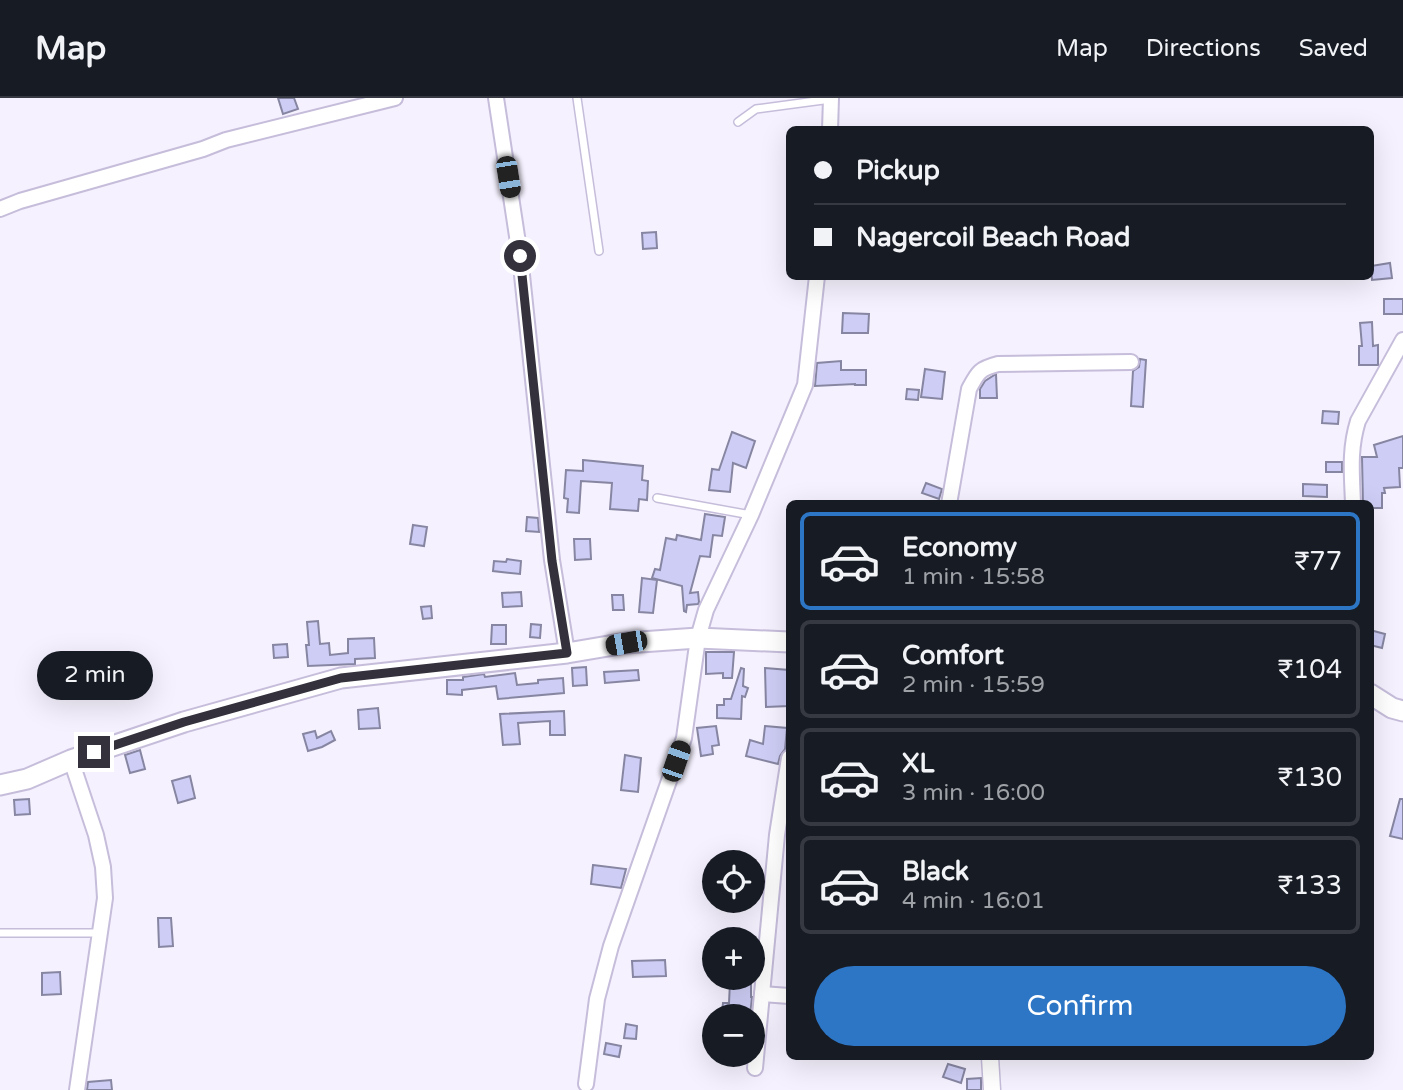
<!DOCTYPE html>
<meta charset="utf-8">
<style>
body{margin:0;font-family:"Varela Round",sans-serif;background:#20242c;color:#f1f3f6;height:100vh;display:flex;flex-direction:column;font-size:26px;white-space:nowrap}
*{box-sizing:border-box;margin:0}
p{font-size:23px;color:#9ea1a6}
.icon{flex:none;width:38px;height:38px;fill:none;stroke:currentColor;stroke-width:2;stroke-linecap:round;stroke-linejoin:round}
.map{position:relative;flex:1;overflow:hidden}
.sheet{position:absolute;left:786px;top:402px;width:588px;height:560px;display:flex;flex-direction:column;background:#171b24;border-radius:10px;box-shadow:0 7px 28px #0002}
.sheet>*{flex:none}
.guide{position:absolute;left:786px;top:28px;width:588px;height:154px;border-radius:10px;box-shadow:0 7px 28px #0002;display:grid;align-content:center;height:154px;padding:0 28px;background:#171b24}
.controls{position:absolute;left:702px;top:752px;display:grid;gap:14px}
.controls a{display:grid;place-items:center;width:63px;height:63px;border-radius:50%;background:#171b24;box-shadow:0 7px 28px #0002;font-size:35px}
.end{position:absolute;width:32px;height:32px;margin:-16px;border:9px solid #34313c;background:#fff;box-shadow:0 0 0 4px #fff}
.from{border-radius:50%}
.bubble{position:absolute;height:49px;border-radius:24px;background:#171b24;box-shadow:0 7px 28px #0002;font-size:23px;font-weight:600;line-height:49px;text-align:center}
.car{position:absolute;width:21px;height:42px;margin:-21px -10px;border-radius:9px;box-shadow:0 0 5px 2px #0007;background:linear-gradient(#222 24%,#8ab4d8 0 40%,#222 0 76%,#8ab4d8 0 86%,#222 0)}
.guide b{display:flex;align-items:center;gap:24px;height:66px;font-size:26px}
.guide b+b{border-top:2px solid #363941}
.guide i{width:18px;height:18px;background:#f1f3f6}
ul{padding:12px 0 0;list-style:none}
li{display:flex;align-items:center;gap:21px;height:98px;margin:0 14px 10px;padding:0 14px;border:4px solid #363941;border-radius:10px}
li div{flex:1}
li b{display:block;font-size:26px}
li em{font-style:normal;font-weight:600}
li.active{border-color:#2d76c6}
li>.icon{width:63px;height:63px;stroke-width:1.5}
.cta{display:flex;gap:14px;margin-top:auto;padding:14px 28px}
.cta a{flex:1;height:80px;border-radius:42px;background:#2d76c6;color:#fff;font-size:28px;font-weight:600;line-height:80px;text-align:center}
header{display:flex;align-items:center;gap:42px;box-sizing:border-box;height:98px;padding:0 35px;background:#171b24;border-bottom:2px solid #363941}
header strong{font-size:33px}
nav{display:flex;gap:38px;margin-inline-start:auto;font-size:24px}
.map>svg:first-child{display:block}
</style>
<header>
<strong>Map</strong>
<nav><a>Map</a><a>Directions</a><a>Saved</a></nav>
</header>
<div class="map">
<svg width="1403" height="992" viewBox="0 0 1403 992">
<rect width="100%" height="100%" fill="#f5f1fe"/>
<g fill="#cecdf5" stroke="#8786a2" stroke-width="2">
<path d="M278 0H294L298 11 283 16Z"/>
<path d="M656 134 657 150 643 151 642 135Z"/>
<path d="M1390 165 1392 180 1372 182 1371 168Z"/>
<rect x="1384" y="201" width="19" height="15"/>
<path d="M843 215 869 216 868 235H842Z"/>
<path d="M1372 224 1373 248 1378 247V267H1359V248H1362L1360 225Z"/>
<path d="M1140 261 1146 262 1143 309 1131 308 1133 273 1139 269Z"/>
<path d="M841 263V272H866V287H855V286L815 288 817 265Z"/>
<path d="M925 271 945 274 942 301 921 299Z"/>
<path d="M996 276 997 300H980V291L985 283Z"/>
<path d="M907 291 919 292 918 302 906 301Z"/>
<path d="M1323 313 1339 314 1338 326 1322 325Z"/>
<path d="M732 334 755 343 746 370 733 365 730 394 709 392 712 371 719 372Z"/>
<path d="M1403 338V370H1399L1400 389 1384 390 1385 395H1382V410H1370V406H1363L1362 359H1377L1374 347Z"/>
<path d="M583 362 643 368 642 382 648 383 647 402 639 401 638 413 610 411 612 385 581 383 579 415 567 414 568 401 564 400 566 372 583 373Z"/>
<rect x="1326" y="364" width="16" height="10"/>
<path d="M926 385 942 391 939 401 922 395Z"/>
<path d="M1303 386 1327 387V399L1303 398Z"/>
<path d="M705 416 725 419 722 438 713 437 710 459 700 458 690 495 698 494 699 504 698 506 687 507 686 514 684 513 682 488 652 480 655 471 660 472 666 440 676 442 677 437 701 442Z"/>
<path d="M527 419 538 420 539 434 526 433Z"/>
<path d="M413 427 427 429 424 448 410 446Z"/>
<path d="M574 441H590L591 461 575 462Z"/>
<path d="M507 461 521 463 520 476 493 473 494 463 506 464Z"/>
<path d="M642 480 657 482 653 515 639 514Z"/>
<path d="M521 494 522 508 503 509 502 495Z"/>
<path d="M612 497H623L624 512H613Z"/>
<path d="M431 508 432 520 423 521 421 509Z"/>
<path d="M318 523 320 546 329 545 330 557 348 555V541L374 540 375 560 355 561V566L308 568 306 547H309L307 524Z"/>
<path d="M531 526 541 527 540 540 530 539Z"/>
<path d="M492 527H506V546H491Z"/>
<path d="M1370 532 1385 536 1382 550 1370 547Z"/>
<path d="M287 546 288 559 274 560 273 547Z"/>
<path d="M706 554H734L732 580H723V575L706 576Z"/>
<path d="M586 569 587 587 573 588 572 570Z"/>
<path d="M741 570 744 571 743 588 748 590 745 599 742 598 741 621 717 620V607H724V601H731Z"/>
<path d="M765 570 789 572V608L766 609Z"/>
<path d="M638 572 639 582 605 585 604 574Z"/>
<path d="M515 575 517 587 538 585V582L563 580 564 595 498 601 496 588 462 592V597L447 596V582H463V579L484 576 485 579Z"/>
<path d="M378 610 380 630 359 631 358 612Z"/>
<path d="M564 613 565 637H550V623L518 625 520 646 503 647 500 616Z"/>
<path d="M716 628 719 647 712 648 713 656 701 658 697 630Z"/>
<path d="M765 628 787 630 785 651 780 658 778 666 746 658 750 642 763 646Z"/>
<path d="M315 633 317 640 331 633 335 642 322 649 308 653 303 636Z"/>
<path d="M140 652 145 671 130 675 125 657Z"/>
<path d="M625 657 641 660 638 694 621 692Z"/>
<path d="M190 678 195 700 178 705 172 683Z"/>
<path d="M29 701 30 716 15 717 14 702Z"/>
<path d="M1400 701H1403V741L1390 738Z"/>
<path d="M593 767 626 771 621 790 591 786Z"/>
<path d="M158 820H171L173 848 159 849Z"/>
<path d="M665 862 666 878 633 879 632 863Z"/>
<path d="M60 874 61 896 42 897V875Z"/>
<path d="M730 884H751V899H752L750 918 729 919V915H722L723 905H729Z"/>
<path d="M626 926 637 928 636 941 624 940Z"/>
<path d="M606 945 621 948 619 959 604 956Z"/>
<path d="M948 966 965 971 961 985 943 979Z"/>
<path d="M981 980V992H967V981Z"/>
<path d="M111 982 112 992H87L88 984Z"/>
</g>
<g fill="none" stroke-linecap="round" stroke-linejoin="round">
<g stroke="#c6bddb" stroke-width="10">
<g id="service">
<path d="M577 0 599 153"/>
<path d="M738 24 756 11 831 1"/>
<path d="M657 400 751 417"/>
<path d="M0 835H100"/>
</g>
</g>
<g stroke="#c6bddb" stroke-width="18">
<g id="minor">
<path d="M496 0 520 158 552 462 567 555"/>
<path d="M830 32 831 0"/>
<path d="M0 111 20 103 203 51 226 42 395 0"/>
<path d="M949 406 969 291C978 274 979 271 998 266L1131 264"/>
<path d="M1353 406C1352 376 1349 352 1358 323L1403 242"/>
<path d="M71 662 96 737 103 769 105 800 77 992"/>
<path d="M762 896 789 898"/>
<path d="M755 970 777 737 789 660"/>
<path d="M586 986 597 901 611 848 684 640 698 540 706 512 751 417 805 287 817 178"/>
</g>
</g>
<g stroke="#c6bddb" stroke-width="19">
<path id="tertiary" d="M990 959 992 992"/>
</g>
<g stroke="#c6bddb" stroke-width="23">
<g id="secondary">
<path d="M1370 596 1392 610 1403 613"/>
<path d="M0 687 27 681 71 662 184 624 341 580 567 555 626 545 698 540 789 544"/>
</g>
</g>
<use href="#service" stroke="#fff" stroke-width="7"/>
<use href="#minor" stroke="#fff" stroke-width="14"/>
<use href="#tertiary" stroke="#fff" stroke-width="16"/>
<use href="#secondary" stroke="#fff" stroke-width="19"/>
</g>
<g fill="none" stroke-linecap="round" stroke-linejoin="round">
<path stroke="#34313c" stroke-width="9" d="M94 654 184 624 341 580 567 555 552 463 520 158"/>
</g>
</svg>
<div class="controls">
<a><svg class="icon" aria-label="locate" viewBox="0 0 24 24"><circle cx="12" cy="12" r="6"/><path d="M12 2v4M12 18v4M2 12h4M18 12h4"/></svg></a>
<a>+</a>
<a>−</a>
</div>
<i class="end from" style="left:520px;top:158px"></i>
<i class="end" style="left:94px;top:654px"></i>
<div class="bubble" style="left:37px;top:553px;width:116px">2 min</div>
<i class="car" style="left:508px;top:79px;rotate:171deg"></i>
<i class="car" style="left:626px;top:545px;rotate:260deg"></i>
<i class="car" style="left:676px;top:663px;rotate:19deg"></i>
<div class="guide">
<b><i class="from"></i>Pickup</b>
<b><i></i>Nagercoil Beach Road</b>
</div>
<section class="sheet">
<ul>
<li class="active"><svg class="icon" aria-label="car" viewBox="0 0 24 24"><path d="M5 17H2v-5l4-1 3-4h7l3 4 3 1v5h-3M9 17h6M6 11h13"/><circle cx="7" cy="17" r="2"/><circle cx="17" cy="17" r="2"/></svg><div><b>Economy</b><p>1 min · 15:58</p></div><em>₹77</em></li>
<li><svg class="icon" aria-label="car" viewBox="0 0 24 24"><path d="M5 17H2v-5l4-1 3-4h7l3 4 3 1v5h-3M9 17h6M6 11h13"/><circle cx="7" cy="17" r="2"/><circle cx="17" cy="17" r="2"/></svg><div><b>Comfort</b><p>2 min · 15:59</p></div><em>₹104</em></li>
<li><svg class="icon" aria-label="car" viewBox="0 0 24 24"><path d="M5 17H2v-5l4-1 3-4h7l3 4 3 1v5h-3M9 17h6M6 11h13"/><circle cx="7" cy="17" r="2"/><circle cx="17" cy="17" r="2"/></svg><div><b>XL</b><p>3 min · 16:00</p></div><em>₹130</em></li>
<li><svg class="icon" aria-label="car" viewBox="0 0 24 24"><path d="M5 17H2v-5l4-1 3-4h7l3 4 3 1v5h-3M9 17h6M6 11h13"/><circle cx="7" cy="17" r="2"/><circle cx="17" cy="17" r="2"/></svg><div><b>Black</b><p>4 min · 16:01</p></div><em>₹133</em></li>
</ul>
<div class="cta"><a>Confirm</a></div>
</section>
</div>
